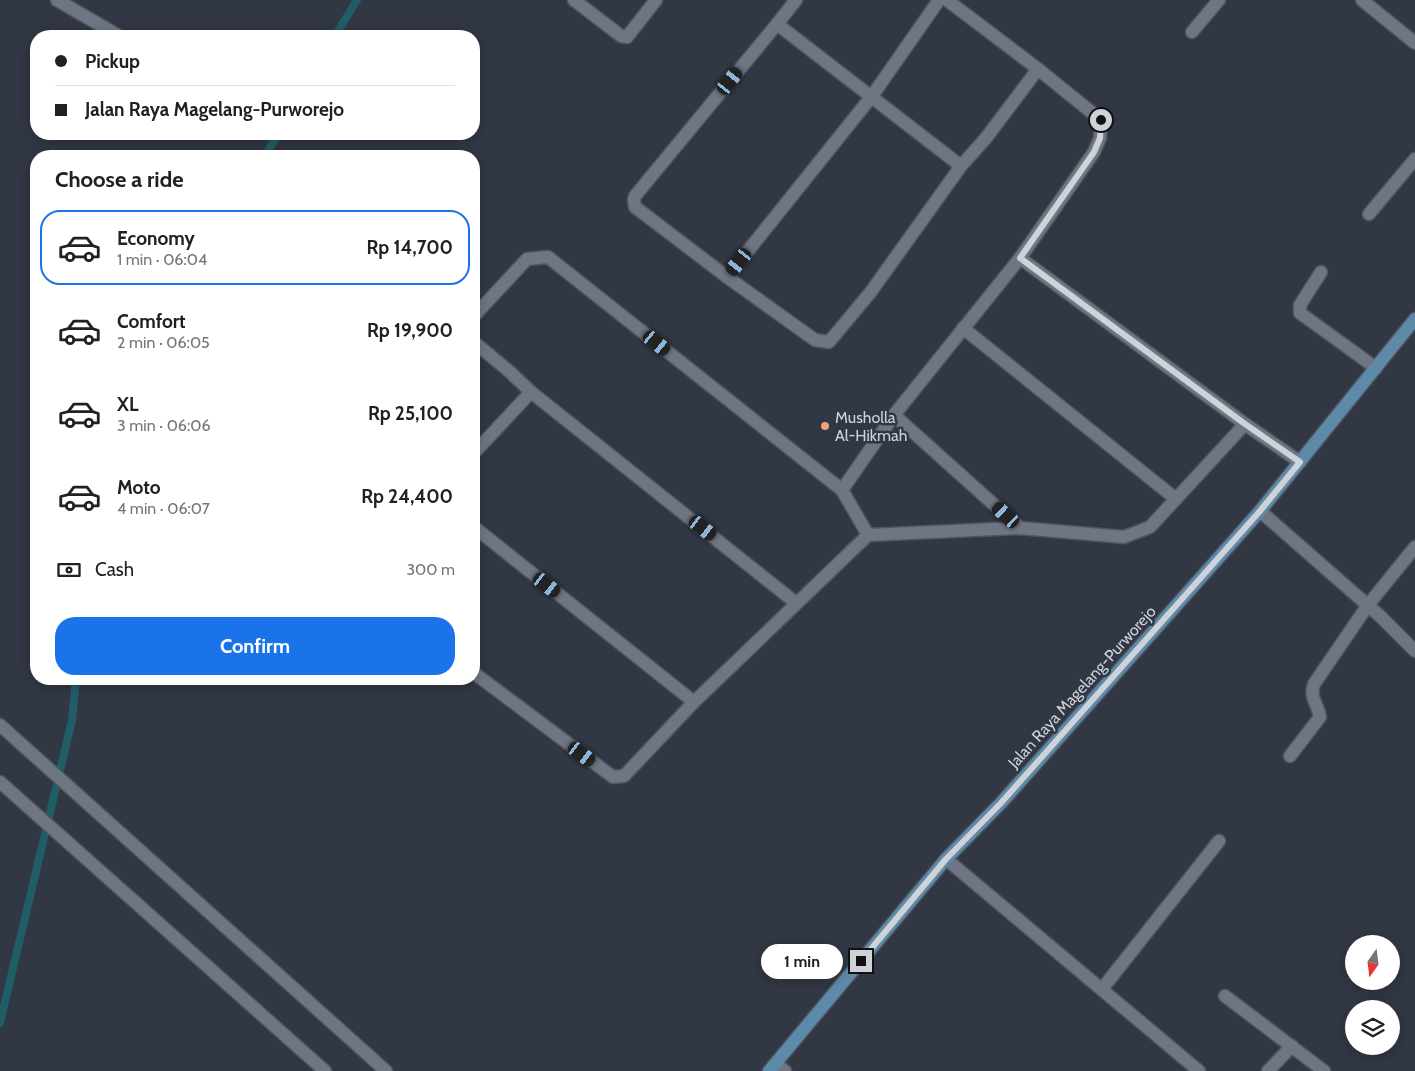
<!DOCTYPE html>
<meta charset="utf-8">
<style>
body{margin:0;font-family:Cabin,sans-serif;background:#f6f6f6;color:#202124;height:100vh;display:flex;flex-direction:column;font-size:19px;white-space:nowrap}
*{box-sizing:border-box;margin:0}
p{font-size:16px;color:#757577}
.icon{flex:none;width:28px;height:28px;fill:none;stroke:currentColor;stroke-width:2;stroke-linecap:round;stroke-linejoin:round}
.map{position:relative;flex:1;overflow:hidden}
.side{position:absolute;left:30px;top:150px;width:450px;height:535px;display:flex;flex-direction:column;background:#fff;border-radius:20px;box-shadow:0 2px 12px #0003}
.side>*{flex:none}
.hud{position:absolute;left:30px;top:30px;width:450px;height:110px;border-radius:20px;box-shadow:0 2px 12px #0003;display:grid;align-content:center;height:110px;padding:0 25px;background:#fff}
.needle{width:32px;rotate:194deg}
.fabs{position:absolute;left:1345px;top:935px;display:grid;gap:10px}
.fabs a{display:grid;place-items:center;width:55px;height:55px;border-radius:50%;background:#fff;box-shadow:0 2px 12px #0003;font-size:25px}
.end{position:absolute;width:22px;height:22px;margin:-11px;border:6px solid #ced2d9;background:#111;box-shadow:0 0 0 2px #111}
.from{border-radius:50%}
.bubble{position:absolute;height:35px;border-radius:18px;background:#fff;box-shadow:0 2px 12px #0003;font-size:16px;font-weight:700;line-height:35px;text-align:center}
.car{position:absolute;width:15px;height:30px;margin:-15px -8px;border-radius:6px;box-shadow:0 0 4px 1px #0007;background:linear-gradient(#222 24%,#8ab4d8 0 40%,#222 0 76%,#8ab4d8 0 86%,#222 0)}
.hud b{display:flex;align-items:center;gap:18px;height:48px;font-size:19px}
.hud b+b{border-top:1px solid #e0e0e0}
.hud i{width:12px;height:12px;background:#202124}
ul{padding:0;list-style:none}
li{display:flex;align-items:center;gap:15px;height:75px;margin:0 10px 8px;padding:0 15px;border:2px solid transparent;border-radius:20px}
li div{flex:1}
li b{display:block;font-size:19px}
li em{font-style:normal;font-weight:700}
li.on{border-color:#1a73e8}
li>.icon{width:45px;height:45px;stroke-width:1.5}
h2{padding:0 25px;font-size:22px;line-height:60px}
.pay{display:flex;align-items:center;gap:12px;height:55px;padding:0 25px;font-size:19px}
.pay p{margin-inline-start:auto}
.primary-button{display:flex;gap:10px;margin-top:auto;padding:10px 25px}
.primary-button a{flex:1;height:58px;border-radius:20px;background:#1a73e8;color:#fff;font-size:20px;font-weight:700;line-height:58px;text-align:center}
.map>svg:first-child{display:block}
</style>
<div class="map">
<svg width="1415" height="1071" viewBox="0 0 1415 1071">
<rect width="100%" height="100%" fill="#313743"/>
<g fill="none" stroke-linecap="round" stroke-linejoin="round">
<g stroke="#205d66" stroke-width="8">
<path d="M335 36 357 0"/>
<path d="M265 156 278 134"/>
<path d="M0 1023 72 720 76 679"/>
</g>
<g stroke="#4f545e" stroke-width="15">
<g id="lane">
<path d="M57 0 119 36"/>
<path d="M1362 0 1415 43"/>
<path d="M1192 32 1219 0"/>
<path d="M1369 214 1415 159"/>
<path d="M1321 272 1300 305V313L1376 368"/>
<path d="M0 725 386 1071"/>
<path d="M0 782 325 1071"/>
</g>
</g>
<g stroke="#4f545e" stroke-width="15">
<g id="street">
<path d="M574 0 621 36 627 37 656 0"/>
<path d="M777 24 961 166 870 293 829 342 815 340 727 277 635 207 634 200 635 196Z"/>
<path d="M777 24 796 0"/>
<path d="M961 166 986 138 1038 69"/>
<path d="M1020 258 1245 424 1300 462"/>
<path d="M727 277 872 96 939 0"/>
<path d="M474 316 527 259 548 257 842 490 868 535 1020 528 1124 537 1150 527 1245 424"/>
<path d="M963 328 1176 499"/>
<path d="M474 342 510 372 531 392 796 603"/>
<path d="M894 415 1020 528"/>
<path d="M474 453 531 392"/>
<path d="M842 490 894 415 1020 258 1094 152 1100 138 1101 120 1038 69 947 0"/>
<path d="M1260 511 1380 616 1415 651"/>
<path d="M474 527 694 702"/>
<path d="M474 673 613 777 624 776 694 702 868 535"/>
<path d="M1290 756 1320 717C1318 703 1309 699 1314 684L1368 605 1415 547"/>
<path d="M946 859 1199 1071"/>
<path d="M1102 989 1219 841"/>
<path d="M1225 996 1324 1071"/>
<path d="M776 1064 785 1071"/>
<path d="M1268 1071 1292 1046"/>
</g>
</g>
<g stroke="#4f545e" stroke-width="15">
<path id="primary" d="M769 1071 946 859 1001 803 1260 511 1415 319"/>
</g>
<use href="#lane" stroke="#6f7683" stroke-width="12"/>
<use href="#street" stroke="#6f7683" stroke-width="12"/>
<use href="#primary" stroke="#5d8aa9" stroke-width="12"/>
</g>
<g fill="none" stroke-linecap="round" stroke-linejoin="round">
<path stroke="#ced2d9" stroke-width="6" d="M861 961 946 859 1001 803 1260 511 1300 462 1245 424 1020 258 1094 152 1100 138 1101 120"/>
</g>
<circle fill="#f0a27a" stroke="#313743" stroke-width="2" cx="825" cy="426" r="5"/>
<g text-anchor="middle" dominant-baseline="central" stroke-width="5" stroke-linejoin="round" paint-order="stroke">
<g font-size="16" fill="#ced2d9" stroke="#313743" text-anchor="start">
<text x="835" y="417">Musholla<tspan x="835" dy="18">Al-Hikmah</tspan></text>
</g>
<g font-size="16" fill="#ced2d9" stroke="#313743">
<text transform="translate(1082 687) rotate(-48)">Jalan Raya Magelang-Purworejo</text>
</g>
</g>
</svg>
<div class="fabs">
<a><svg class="needle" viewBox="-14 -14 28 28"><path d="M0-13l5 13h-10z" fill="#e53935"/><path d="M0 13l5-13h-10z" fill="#757577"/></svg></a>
<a><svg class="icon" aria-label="layers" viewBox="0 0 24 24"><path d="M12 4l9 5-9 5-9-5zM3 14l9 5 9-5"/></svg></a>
</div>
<i class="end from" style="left:1101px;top:120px"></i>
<i class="end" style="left:861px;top:961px"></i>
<div class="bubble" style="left:761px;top:944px;width:82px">1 min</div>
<i class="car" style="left:730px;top:81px;rotate:39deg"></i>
<i class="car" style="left:739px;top:262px;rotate:219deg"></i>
<i class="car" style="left:657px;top:343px;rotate:129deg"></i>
<i class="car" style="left:1006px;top:515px;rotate:312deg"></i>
<i class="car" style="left:703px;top:528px;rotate:128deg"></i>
<i class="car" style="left:547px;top:585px;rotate:128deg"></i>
<i class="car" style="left:582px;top:754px;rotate:127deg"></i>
<div class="hud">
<b><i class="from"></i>Pickup</b>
<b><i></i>Jalan Raya Magelang-Purworejo</b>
</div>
<section class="side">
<h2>Choose a ride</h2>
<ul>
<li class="on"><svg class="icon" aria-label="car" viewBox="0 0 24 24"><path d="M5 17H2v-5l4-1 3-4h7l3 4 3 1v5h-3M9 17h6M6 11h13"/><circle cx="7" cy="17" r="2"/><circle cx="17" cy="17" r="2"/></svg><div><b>Economy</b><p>1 min · 06:04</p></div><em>Rp 14,700</em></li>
<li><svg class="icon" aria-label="car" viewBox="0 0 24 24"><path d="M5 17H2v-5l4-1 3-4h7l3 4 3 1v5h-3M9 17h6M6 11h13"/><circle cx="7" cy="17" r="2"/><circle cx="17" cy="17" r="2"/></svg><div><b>Comfort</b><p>2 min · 06:05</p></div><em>Rp 19,900</em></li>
<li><svg class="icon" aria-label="car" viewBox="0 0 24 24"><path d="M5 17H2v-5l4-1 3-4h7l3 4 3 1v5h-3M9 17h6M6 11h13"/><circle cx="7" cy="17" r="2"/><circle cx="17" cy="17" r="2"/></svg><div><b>XL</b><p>3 min · 06:06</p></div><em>Rp 25,100</em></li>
<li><svg class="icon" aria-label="car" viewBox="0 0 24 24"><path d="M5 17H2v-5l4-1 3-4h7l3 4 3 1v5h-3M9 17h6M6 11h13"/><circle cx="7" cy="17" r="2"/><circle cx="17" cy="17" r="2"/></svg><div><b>Moto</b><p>4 min · 06:07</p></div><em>Rp 24,400</em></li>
</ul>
<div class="pay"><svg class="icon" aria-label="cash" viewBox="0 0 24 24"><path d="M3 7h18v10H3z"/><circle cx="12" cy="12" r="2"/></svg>Cash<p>300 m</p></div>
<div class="primary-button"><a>Confirm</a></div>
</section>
</div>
